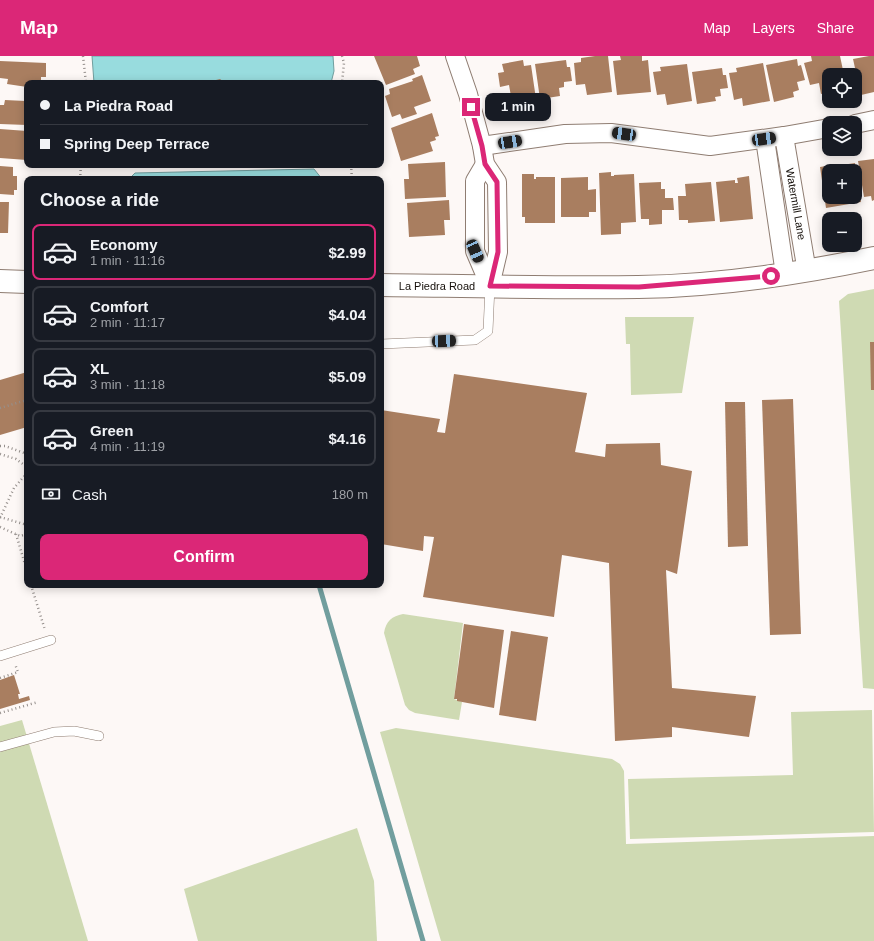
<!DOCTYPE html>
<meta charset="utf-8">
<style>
body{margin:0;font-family:Arial,sans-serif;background:#242831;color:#f1f3f6;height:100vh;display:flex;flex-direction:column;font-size:15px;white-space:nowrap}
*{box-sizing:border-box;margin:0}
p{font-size:13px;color:#9ea1a6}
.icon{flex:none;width:22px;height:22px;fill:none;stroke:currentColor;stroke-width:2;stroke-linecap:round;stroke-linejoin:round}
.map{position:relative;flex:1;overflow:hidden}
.side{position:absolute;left:24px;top:120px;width:360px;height:412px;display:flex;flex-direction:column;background:#171b24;border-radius:8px;box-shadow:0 2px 10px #0003}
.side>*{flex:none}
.top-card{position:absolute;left:24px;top:24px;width:360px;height:88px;border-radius:8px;box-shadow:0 2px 10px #0003;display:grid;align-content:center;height:88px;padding:0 16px;background:#171b24}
.tools{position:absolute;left:822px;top:12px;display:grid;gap:8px}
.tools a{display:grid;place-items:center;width:40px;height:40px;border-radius:8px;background:#171b24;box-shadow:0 2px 10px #0003;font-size:20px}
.end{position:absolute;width:18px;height:18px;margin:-9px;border:5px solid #db2777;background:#fff;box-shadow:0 0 0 2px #fff}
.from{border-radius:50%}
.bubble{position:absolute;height:28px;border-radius:8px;background:#171b24;box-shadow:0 2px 10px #0003;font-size:13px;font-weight:800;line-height:28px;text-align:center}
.car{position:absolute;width:12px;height:24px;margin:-12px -6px;border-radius:5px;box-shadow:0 0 3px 1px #0007;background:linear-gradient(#222 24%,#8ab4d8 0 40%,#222 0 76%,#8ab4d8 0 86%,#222 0)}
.top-card b{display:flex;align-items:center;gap:14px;height:38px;font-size:15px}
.top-card b+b{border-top:1px solid #363941}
.top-card i{width:10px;height:10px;background:#f1f3f6}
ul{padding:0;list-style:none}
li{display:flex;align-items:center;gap:12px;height:56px;margin:0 8px 6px;padding:0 8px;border:2px solid #363941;border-radius:8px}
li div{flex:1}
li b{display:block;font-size:15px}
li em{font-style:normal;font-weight:800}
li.current{border-color:#db2777}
li>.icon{width:36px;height:36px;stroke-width:1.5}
h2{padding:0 16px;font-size:18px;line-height:48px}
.pay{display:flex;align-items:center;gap:10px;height:44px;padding:0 16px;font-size:15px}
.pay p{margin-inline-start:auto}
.primary-button{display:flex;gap:8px;margin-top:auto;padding:8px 16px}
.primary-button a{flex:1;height:46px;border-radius:8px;background:#db2777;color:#fff;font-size:16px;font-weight:800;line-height:46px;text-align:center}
header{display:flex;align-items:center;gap:24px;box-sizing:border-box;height:56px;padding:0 20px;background:#db2777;color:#fff}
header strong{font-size:19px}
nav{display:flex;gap:22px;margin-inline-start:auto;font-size:14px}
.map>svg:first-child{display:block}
</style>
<header>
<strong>Map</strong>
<nav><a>Map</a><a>Layers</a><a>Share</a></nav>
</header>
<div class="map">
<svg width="874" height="885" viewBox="0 0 874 885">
<rect width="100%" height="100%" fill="#fdf8f6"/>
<g fill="#cfdab3">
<path d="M874 233V633L863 632 839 245 848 238Z"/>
<path d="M625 261H694L682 337 631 339 630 288H626Z"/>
<path d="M403 558 463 567 454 643 462 646 459 664 415 657 409 654 405 649 384 577C386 565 392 560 403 558Z"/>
<path d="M872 654 874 776 630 783 628 723 793 719 791 656Z"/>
<path d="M22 664 88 885H0V670Z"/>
<path d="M396 672 612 703 620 708 624 715 626 788 874 780V885H441L380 676Z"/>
<path d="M357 772 374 825 377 885H198L184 833Z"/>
</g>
<g fill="#98dcde" stroke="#719e9e">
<path d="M92 0H333L334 15 331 27H94Z"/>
<path d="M314 113 322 123H129L135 117Z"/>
</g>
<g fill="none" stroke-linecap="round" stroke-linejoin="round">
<path stroke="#719e9e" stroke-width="5" d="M319 529 423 885"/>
</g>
<g fill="#a97e60" fill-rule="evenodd">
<path d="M374 0H417L420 10 413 13 415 18 386 29Z"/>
<path d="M595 0H608L612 36 587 39 585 28 576 29 574 7 581 6V2Z"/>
<path d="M620 0H642V5L648 4 651 36 617 39 613 5 621 4Z"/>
<path d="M811 0H840L844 19H829V36L821 38 819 27 810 29 804 7 812 5Z"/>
<path d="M869 0H874V36L861 39 853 3Z"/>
<path d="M797 3 798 10 801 9 805 24 797 26 799 34 793 36 794 41 774 46 766 9Z"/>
<path d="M523 4 524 10 531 9 536 43 512 46 509 29 500 31 498 17 504 16 502 8Z"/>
<path d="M566 4 567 11H570L572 25 564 26V31L559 32 560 40 540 43 535 8Z"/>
<path d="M0 5 46 7V21H41V27H27V31L7 28 8 23 0 22Z"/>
<path d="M763 7 770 45 743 50 742 42 734 44 729 17 737 16 736 12Z"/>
<path d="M687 8 692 45 667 49 665 38 657 39 653 16 661 15 660 11Z"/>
<path d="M722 12 723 19H726L728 32 720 33 721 40 715 41 716 45 697 48 692 16Z"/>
<path d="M422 19 431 45 414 51 417 58 402 63 400 58 392 61 385 40 390 38 389 33 413 25 412 23Z"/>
<path d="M220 23 225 27H210L212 25Z"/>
<path d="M5 44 25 45V48H27V69L0 68V49H4Z"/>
<path d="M432 57 439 80 435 81 436 84 430 86 433 95 401 105 391 72Z"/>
<path d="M0 73 27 75V104L0 102Z"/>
<path d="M874 103V144L872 145 871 140 864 141 858 105Z"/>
<path d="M445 106 446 141 405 143 404 123H409L408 108Z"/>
<path d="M855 107 861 146 826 152 820 111 832 109V113H835V110ZM829 115H855V141H829Z"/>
<path d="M0 110 13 111V120H17V134H14V139L0 138Z"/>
<path d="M611 116V120H614V119L634 118 636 166 621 167V178L601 179 599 117Z"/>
<path d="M522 118H534V123H536V121H555V167H525V161H522Z"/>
<path d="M749 120 753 163 720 166 716 126 735 124V127H738L737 122Z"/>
<path d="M588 121V134L596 133V156H589V161H561V122Z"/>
<path d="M661 126V133H665V142H673L674 154H662V168L649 169V163H641L639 127Z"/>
<path d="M711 126 715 165 688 167V164H679L678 140H686L685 128Z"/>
<path d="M449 144 450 164H444L445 179 409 181 407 147Z"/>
<path d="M0 146H9L8 177H0Z"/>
<path d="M870 286H874V334H871Z"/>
<path d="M27 316V371L0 379V324Z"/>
<path d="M454 318 587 337 575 396 605 401 606 388 660 387 661 409 692 415 677 518 666 514 672 632 756 640 749 681 672 671V681L615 685 609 507 562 499 554 561 423 541 434 481 424 480 423 495 381 488V354L440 363 437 376 445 377Z"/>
<path d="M793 343 801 578 770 579 762 344Z"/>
<path d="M725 346H745L748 490 728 491Z"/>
<path d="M464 568 504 574 494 652 457 645V643H454Z"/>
<path d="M511 575 548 581 536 665 499 659Z"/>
<path d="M14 619 20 638H18L19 643 29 640 30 644 0 653V624Z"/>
</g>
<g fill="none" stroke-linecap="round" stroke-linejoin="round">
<g stroke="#8f7d72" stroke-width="10">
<g id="service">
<path d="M381 288 475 284 488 275 490 230"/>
<path d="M0 600 51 584"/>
<path d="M0 691 54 676 74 675 99 680"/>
</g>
</g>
<g stroke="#8f7d72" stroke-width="20">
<g id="minor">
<path d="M455 0 468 38 482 90 485 108 497 126 498 196 490 230"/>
<path d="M855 68 874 64"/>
<path d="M784 80 807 216"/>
<path d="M765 83 785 218"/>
<path d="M482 90 565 78 611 77 710 90 784 80 829 72"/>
<path d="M485 108 475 125V195L490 230"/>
</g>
</g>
<g stroke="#8f7d72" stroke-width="24">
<g id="tertiary">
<path d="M0 225 27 226"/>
<path d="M381 229C466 230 552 232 638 231 717 230 797 218 874 202"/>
</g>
</g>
<g stroke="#96908d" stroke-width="2.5" stroke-dasharray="1 3" stroke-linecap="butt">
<path d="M83 0 86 27"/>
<path d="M342 0 344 7 342 27"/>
<path d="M351 109 352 123"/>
<path d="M80 123 81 109"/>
<path d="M0 352 27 344"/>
<path d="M0 390H5L27 398"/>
<path d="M0 398 16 403 27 411"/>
<path d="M0 461 27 469"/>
<path d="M0 462 14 432 27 417"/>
<path d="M0 471 20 480 27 478"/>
<path d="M16 478 27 515"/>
<path d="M31 529 45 574"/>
<path d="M0 622 18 616 15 608"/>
<path d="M0 657 38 646"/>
</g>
<use href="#service" stroke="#fff" stroke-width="9"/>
<use href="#minor" stroke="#fff" stroke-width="18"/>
<use href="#tertiary" stroke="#fff" stroke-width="22"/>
</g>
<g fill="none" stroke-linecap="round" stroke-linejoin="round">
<path stroke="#db2777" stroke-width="5" d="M471 51 482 90 485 108 497 126 498 196 490 230 639 231 771 220"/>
</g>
<g text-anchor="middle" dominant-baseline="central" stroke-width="3" stroke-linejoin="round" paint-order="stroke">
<g font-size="11" fill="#150f0a" stroke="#fff">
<text transform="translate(796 148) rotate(80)">Watermill Lane</text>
<text x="437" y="230">La Piedra Road</text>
</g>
</g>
</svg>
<div class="tools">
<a><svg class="icon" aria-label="locate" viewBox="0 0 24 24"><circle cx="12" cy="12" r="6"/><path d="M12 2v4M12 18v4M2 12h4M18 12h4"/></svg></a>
<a><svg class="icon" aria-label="layers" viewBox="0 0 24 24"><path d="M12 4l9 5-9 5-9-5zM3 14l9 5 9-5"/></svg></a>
<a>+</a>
<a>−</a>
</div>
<i class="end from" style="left:771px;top:220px"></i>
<i class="end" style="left:471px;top:51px"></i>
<div class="bubble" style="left:485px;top:37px;width:66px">1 min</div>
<i class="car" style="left:624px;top:78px;rotate:278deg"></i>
<i class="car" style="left:764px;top:83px;rotate:82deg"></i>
<i class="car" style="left:510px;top:86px;rotate:81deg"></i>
<i class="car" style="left:475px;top:195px;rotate:156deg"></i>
<i class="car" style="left:444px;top:285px;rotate:88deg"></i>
<div class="top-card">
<b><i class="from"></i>La Piedra Road</b>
<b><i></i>Spring Deep Terrace</b>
</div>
<section class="side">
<h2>Choose a ride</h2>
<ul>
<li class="current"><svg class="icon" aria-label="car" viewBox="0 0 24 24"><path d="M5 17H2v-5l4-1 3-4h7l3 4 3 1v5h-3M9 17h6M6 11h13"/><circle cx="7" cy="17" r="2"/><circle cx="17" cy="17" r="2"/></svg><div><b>Economy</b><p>1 min · 11:16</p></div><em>$2.99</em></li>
<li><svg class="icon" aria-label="car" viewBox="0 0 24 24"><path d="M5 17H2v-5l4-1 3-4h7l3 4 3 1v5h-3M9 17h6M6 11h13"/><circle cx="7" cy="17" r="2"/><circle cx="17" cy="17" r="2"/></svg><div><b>Comfort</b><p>2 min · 11:17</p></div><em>$4.04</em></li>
<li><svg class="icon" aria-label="car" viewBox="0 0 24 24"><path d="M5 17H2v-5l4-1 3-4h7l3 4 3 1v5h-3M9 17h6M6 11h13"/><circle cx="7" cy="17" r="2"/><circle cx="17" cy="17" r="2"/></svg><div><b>XL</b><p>3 min · 11:18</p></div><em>$5.09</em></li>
<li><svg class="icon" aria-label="car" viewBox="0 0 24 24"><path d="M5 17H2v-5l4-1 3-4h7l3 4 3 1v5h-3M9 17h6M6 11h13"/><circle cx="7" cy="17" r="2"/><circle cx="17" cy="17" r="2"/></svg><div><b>Green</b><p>4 min · 11:19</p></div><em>$4.16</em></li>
</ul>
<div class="pay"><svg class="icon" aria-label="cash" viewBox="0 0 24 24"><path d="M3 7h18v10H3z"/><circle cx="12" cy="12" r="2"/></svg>Cash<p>180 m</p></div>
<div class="primary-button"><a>Confirm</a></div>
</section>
</div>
